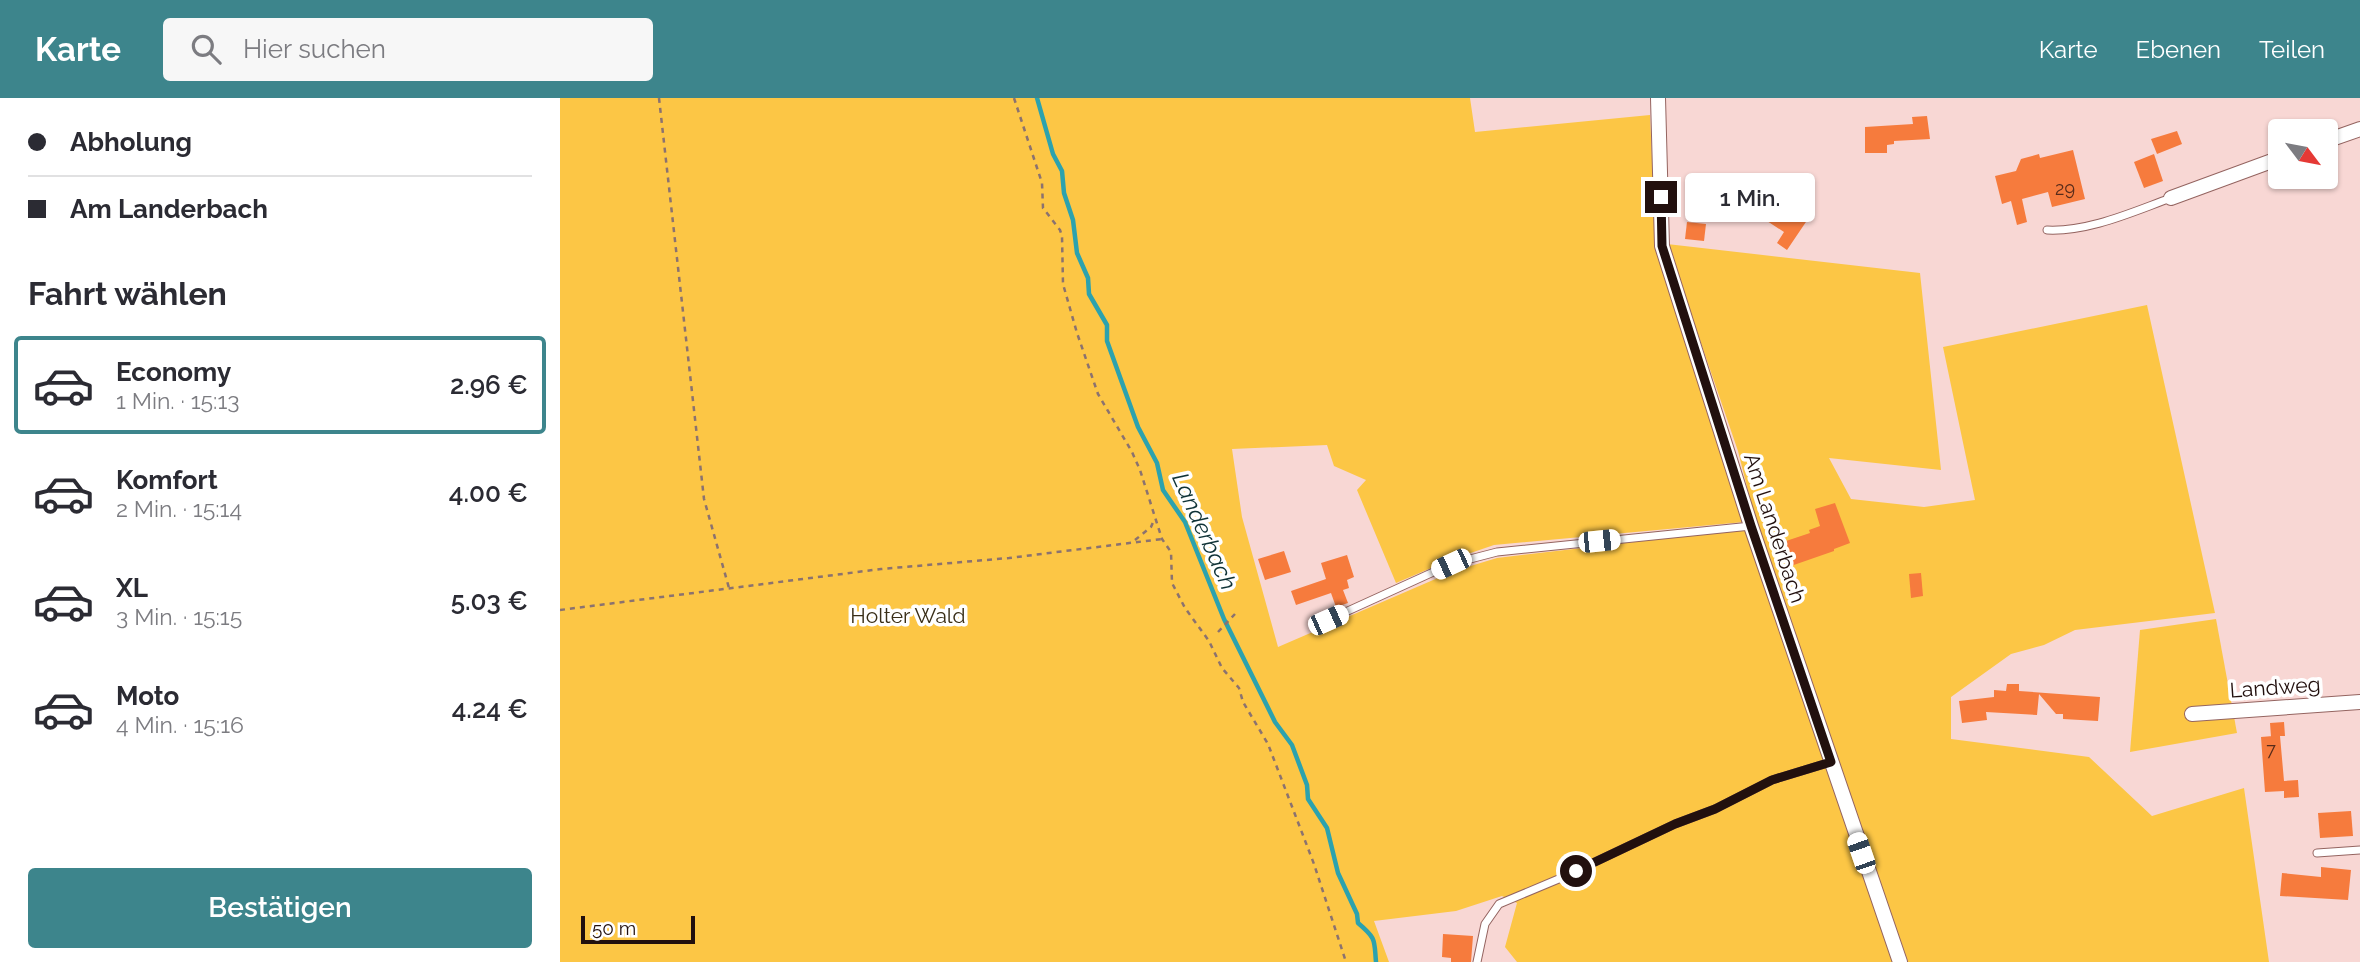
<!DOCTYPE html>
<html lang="de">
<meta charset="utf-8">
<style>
body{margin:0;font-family:Raleway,sans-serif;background:#f7f7f7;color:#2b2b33;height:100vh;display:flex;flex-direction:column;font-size:26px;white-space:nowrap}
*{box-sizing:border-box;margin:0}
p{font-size:23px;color:#7c7c81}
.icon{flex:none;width:38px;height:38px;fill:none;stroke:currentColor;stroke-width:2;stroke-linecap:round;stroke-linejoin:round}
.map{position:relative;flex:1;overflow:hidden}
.details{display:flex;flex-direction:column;background:#fff;width:560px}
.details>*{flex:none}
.banner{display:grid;align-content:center;height:154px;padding:0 28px;background:#fff}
.needle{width:46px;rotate:122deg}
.buttons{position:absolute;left:1708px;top:21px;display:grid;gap:14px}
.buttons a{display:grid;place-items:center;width:70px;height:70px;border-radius:7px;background:#fff;box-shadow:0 2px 5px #0004;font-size:35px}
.scale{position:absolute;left:21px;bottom:18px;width:114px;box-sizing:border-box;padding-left:7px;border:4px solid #22100e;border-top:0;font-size:19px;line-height:24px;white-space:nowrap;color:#22100e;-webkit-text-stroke:5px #fff;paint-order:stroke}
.end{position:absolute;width:32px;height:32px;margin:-16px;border:9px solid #22100e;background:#fff;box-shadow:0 0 0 4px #fff}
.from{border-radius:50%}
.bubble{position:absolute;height:49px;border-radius:7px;background:#fff;box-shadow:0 2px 5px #0004;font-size:23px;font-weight:600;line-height:49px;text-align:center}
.car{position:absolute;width:21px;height:42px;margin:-21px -10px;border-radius:9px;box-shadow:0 0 5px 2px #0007;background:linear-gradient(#fff 24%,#345 0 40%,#fff 0 76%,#345 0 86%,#fff 0)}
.banner b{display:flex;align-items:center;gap:24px;height:66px;font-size:26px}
.banner b+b{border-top:2px solid #e1e1e2}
.banner i{width:18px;height:18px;background:#2b2b33}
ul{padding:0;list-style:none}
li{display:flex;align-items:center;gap:21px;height:98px;margin:0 14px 10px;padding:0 14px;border:4px solid transparent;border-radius:7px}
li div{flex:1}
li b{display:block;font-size:26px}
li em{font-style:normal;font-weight:600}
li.on{border-color:#3d858c}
li>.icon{width:63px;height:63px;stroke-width:1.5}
h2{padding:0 28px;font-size:32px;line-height:84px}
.primary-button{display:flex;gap:14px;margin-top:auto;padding:14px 28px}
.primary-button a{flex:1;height:80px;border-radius:7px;background:#3d858c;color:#fff;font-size:28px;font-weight:600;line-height:80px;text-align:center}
header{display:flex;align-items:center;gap:42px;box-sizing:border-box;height:98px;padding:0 35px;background:#3d858c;color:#fff}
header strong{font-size:33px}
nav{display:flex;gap:38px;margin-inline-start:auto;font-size:24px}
.search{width:490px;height:63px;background:#f7f7f7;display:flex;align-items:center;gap:18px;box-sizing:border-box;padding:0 24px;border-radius:7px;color:#7c7c81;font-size:26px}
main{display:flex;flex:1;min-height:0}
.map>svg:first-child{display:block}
</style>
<header>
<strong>Karte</strong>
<div class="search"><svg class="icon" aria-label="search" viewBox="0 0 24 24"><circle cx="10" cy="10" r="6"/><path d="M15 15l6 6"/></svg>Hier suchen</div>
<nav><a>Karte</a><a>Ebenen</a><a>Teilen</a></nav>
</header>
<main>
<section class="details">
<div class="banner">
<b><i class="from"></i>Abholung</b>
<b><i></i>Am Landerbach</b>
</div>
<h2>Fahrt wählen</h2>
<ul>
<li class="on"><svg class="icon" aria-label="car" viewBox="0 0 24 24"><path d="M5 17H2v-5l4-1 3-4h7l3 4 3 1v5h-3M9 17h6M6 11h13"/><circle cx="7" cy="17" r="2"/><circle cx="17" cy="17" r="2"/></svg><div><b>Economy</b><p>1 Min. · 15:13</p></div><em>2.96 €</em></li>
<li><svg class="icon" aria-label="car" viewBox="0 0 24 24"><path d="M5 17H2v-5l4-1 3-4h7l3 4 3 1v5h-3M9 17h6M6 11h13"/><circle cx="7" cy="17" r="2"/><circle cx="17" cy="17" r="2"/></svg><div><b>Komfort</b><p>2 Min. · 15:14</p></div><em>4.00 €</em></li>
<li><svg class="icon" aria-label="car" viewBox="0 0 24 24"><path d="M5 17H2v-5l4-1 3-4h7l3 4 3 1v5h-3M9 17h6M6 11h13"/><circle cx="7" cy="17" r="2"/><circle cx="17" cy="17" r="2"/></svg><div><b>XL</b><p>3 Min. · 15:15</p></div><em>5.03 €</em></li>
<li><svg class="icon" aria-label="car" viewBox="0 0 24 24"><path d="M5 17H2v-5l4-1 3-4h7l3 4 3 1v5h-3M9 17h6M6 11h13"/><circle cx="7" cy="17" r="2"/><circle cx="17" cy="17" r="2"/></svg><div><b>Moto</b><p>4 Min. · 15:16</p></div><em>4.24 €</em></li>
</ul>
<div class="primary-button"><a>Bestätigen</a></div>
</section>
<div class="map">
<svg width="1800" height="864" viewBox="0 0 1800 864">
<rect width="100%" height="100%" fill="#f8d7d4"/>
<g fill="#fcc645">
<path d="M0 0H910L915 34 1090 17 1096 148 1184 424 934 447 890 462 836 485 797 392 806 382 774 368 767 347 672 351 682 419 718 549 894 473 937 460 1186 431 1334 864H957L945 849 957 805 942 798 896 813 814 823 829 864H0Z"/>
<path d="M1107 146 1360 175 1381 372 1269 360 1291 401 1364 409 1415 402 1383 249 1587 207 1655 515 1515 532 1484 547 1451 556 1391 599V641L1529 659 1592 718 1684 690 1709 864H1348L1240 556 1196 425 1178 353Z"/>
<path d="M1656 521 1677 635 1570 654 1580 532Z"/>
</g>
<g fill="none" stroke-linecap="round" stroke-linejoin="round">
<path stroke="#2ca2ae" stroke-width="4.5" d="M477 0 493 56 502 73 504 95 513 122 517 155 528 180 529 196 547 227V243L578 329 597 365 603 392 625 424 664 521 715 624 732 647 747 687 748 701 767 730 778 775 797 816 798 825C817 841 814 842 816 864"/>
</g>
<g fill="#f67b3d">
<path d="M1367 18 1370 41 1334 43V46L1327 47V55H1305V29L1353 26 1352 19Z"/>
<path d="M1617 33 1622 46 1597 56 1591 41Z"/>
<path d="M1513 52 1525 101 1492 109 1488 94 1462 101 1467 124 1457 127 1451 103 1442 106 1435 78 1456 73 1461 61 1479 56 1480 60Z"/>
<path d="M1594 56 1603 83 1584 90 1574 64Z"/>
<path d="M1239 106 1252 115 1227 152 1217 145 1224 134 1207 123 1216 110 1230 119Z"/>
<path d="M1127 124 1146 126 1144 143 1125 141Z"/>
<path d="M1275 405 1290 445 1274 451V453L1228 469 1220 445 1250 435 1249 432 1260 428 1255 411Z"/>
<path d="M724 453 731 474 705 482 698 461Z"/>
<path d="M787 457 794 479 787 482 789 490 783 492 788 505 776 509 771 495 736 507 731 493 766 481 761 465Z"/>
<path d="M1361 475 1363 498 1351 500 1349 476Z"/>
<path d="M1447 586H1459V593L1540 599 1538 623 1503 621V616H1496L1479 596 1477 617 1426 614 1427 622 1402 625 1399 603 1434 599V592L1446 593Z"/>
<path d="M1724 624 1725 638H1720L1724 683 1738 682 1739 699 1724 700V693L1705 694 1701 639 1713 638 1711 639 1710 625Z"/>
<path d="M1791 713 1793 738 1760 740 1758 715Z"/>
<path d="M1761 769 1791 772 1788 802 1720 798 1722 775 1761 779Z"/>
<path d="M883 836 913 838 911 864H891V860L882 859Z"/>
</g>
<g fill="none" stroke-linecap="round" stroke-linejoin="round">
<g stroke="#946460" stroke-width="9">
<g id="service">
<path d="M1487 132C1529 134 1572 114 1611 100"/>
<path d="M768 522 891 466 937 454 1191 428"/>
<path d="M1757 755 1800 752"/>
<path d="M917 864 925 826 939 806 1001 780 1115 726 1155 711 1212 682 1271 664"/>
</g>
</g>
<g stroke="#946460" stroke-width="16">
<g id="minor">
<path d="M1098 0 1102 148 1191 428 1340 864"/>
<path d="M1766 43 1800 31"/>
<path d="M1611 100 1720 60"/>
<path d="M1632 616 1800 604"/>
</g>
</g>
<g stroke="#8b726f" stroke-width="2.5" stroke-dasharray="5 5" stroke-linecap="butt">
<path d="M99 0 144 401 169 490"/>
<path d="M454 0 482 85 483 110 500 132 502 138 503 186 517 235 538 296 572 354 580 372 602 441 611 454 612 485 625 510 649 543 662 570 679 590 683 604 708 646 754 766 786 864"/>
<path d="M575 442 591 429 594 422"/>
<path d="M0 512 321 471 449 460 602 441"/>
<path d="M658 534 675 516"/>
</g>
<use href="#service" stroke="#fff" stroke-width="7"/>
<use href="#minor" stroke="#fff" stroke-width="14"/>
</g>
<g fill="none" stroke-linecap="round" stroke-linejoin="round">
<path stroke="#22100e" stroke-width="9" d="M1016 773 1115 726 1155 711 1212 682 1271 664 1191 428 1102 148 1101 99"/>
</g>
<g text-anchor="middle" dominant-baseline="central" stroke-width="7" stroke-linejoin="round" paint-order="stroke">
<g font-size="18" fill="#572b1a">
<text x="1505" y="90">29</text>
<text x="1711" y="651">7</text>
</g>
<g font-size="21" fill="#22100e" stroke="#fff">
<text transform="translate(1215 430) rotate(72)">Am Landerbach</text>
<text transform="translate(1715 589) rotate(-4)">Landweg</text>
</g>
<g font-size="21" fill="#392e17" stroke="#fff">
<text x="348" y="517">Holter Wald</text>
</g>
<g font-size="23" font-style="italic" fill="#0f3236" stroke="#fff">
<text transform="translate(645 433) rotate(66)">Landerbach</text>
</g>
</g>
</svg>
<div class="buttons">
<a><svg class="needle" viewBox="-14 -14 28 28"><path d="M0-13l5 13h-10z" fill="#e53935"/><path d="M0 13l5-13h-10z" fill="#7c7c81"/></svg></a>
</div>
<div class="scale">50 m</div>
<i class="end from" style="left:1016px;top:773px"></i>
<i class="end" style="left:1101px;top:99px"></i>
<div class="bubble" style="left:1125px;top:75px;width:130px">1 Min.</div>
<i class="car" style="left:1039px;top:443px;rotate:84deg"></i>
<i class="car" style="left:891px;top:466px;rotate:245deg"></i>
<i class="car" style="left:768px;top:522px;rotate:66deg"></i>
<i class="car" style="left:1301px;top:755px;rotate:341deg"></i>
</div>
</main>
